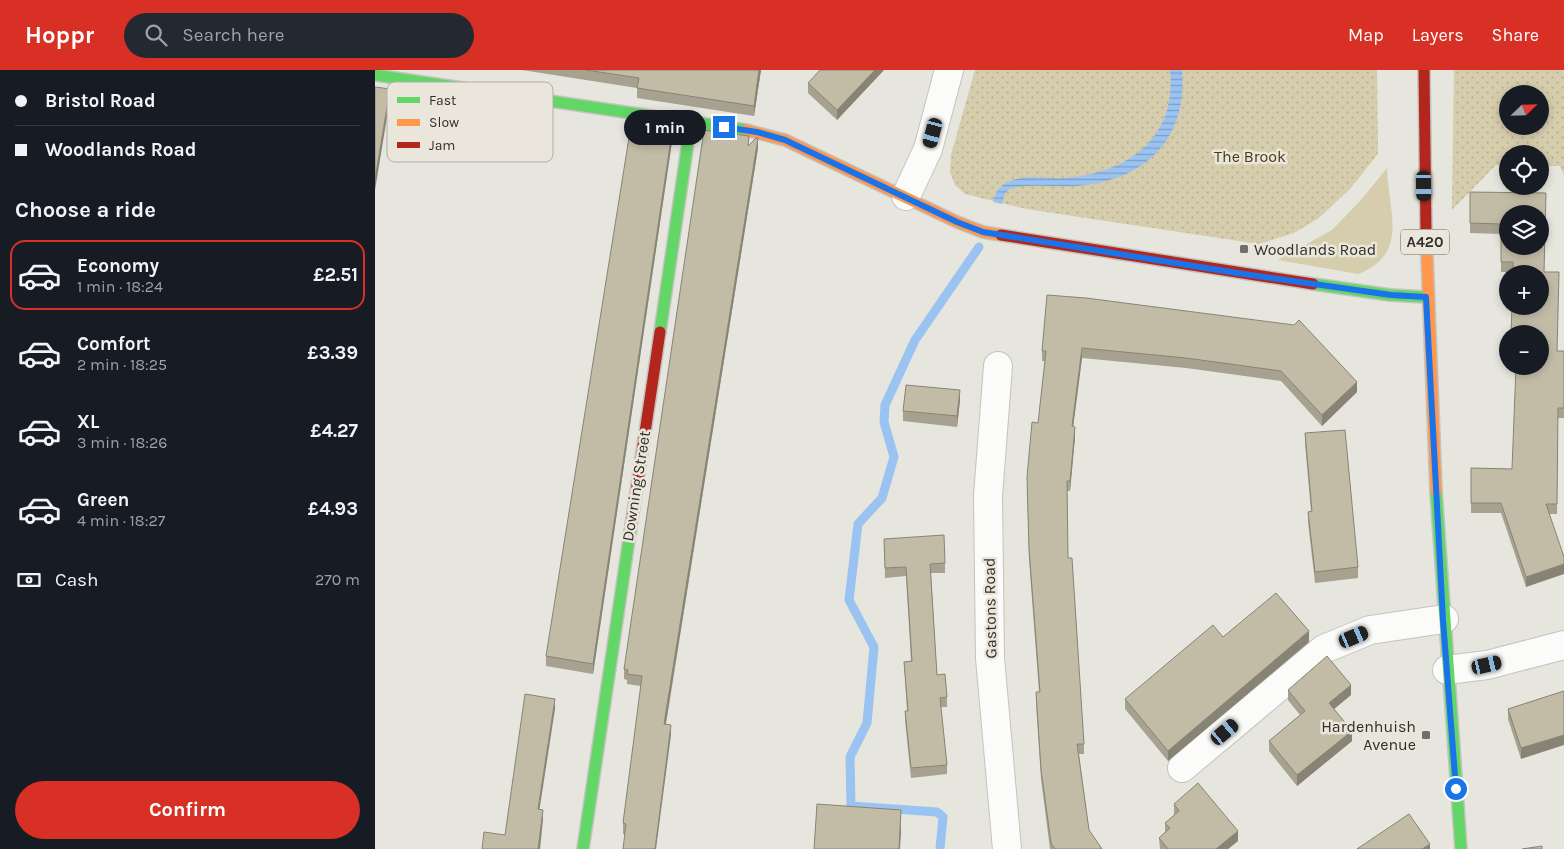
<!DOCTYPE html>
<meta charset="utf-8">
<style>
body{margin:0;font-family:Karla,sans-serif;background:#242831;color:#f1f3f6;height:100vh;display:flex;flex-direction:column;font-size:19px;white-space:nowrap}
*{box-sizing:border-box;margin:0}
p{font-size:16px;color:#9ea1a6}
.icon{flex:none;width:28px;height:28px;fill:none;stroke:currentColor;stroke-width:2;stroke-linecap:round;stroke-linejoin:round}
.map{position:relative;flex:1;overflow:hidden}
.side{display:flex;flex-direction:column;background:#171b24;width:375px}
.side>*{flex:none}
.hud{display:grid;align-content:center;height:110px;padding:0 15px;background:#171b24}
.needle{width:32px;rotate:67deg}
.fabs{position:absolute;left:1124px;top:15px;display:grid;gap:10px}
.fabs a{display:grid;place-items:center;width:50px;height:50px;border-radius:50%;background:#171b24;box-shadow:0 2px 8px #0003;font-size:25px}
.end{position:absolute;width:22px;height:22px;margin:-11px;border:6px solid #1a73e8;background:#fff;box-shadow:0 0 0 2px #fff}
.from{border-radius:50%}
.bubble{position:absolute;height:35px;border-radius:18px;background:#171b24;box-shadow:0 2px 8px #0003;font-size:16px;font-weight:700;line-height:35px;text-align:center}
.car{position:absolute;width:15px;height:30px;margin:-15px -8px;border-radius:6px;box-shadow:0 0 4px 1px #0007;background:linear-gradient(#222 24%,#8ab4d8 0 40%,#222 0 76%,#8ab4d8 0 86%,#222 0)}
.hud b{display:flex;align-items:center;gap:18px;height:48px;font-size:19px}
.hud b+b{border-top:1px solid #363941}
.hud i{width:12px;height:12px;background:#f1f3f6}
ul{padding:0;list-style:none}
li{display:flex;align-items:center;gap:15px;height:70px;margin:0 10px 8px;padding:0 5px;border:2px solid transparent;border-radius:15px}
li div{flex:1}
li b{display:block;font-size:19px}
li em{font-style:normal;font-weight:700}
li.selected{border-color:#d93025}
li>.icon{width:45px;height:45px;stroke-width:1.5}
h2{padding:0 15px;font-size:22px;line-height:60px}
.pay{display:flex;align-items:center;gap:12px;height:55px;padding:0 15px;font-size:19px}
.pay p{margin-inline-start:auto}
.primary-button{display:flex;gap:10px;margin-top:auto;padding:10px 15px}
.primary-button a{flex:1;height:58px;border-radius:30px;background:#d93025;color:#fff;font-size:20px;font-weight:700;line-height:58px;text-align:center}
header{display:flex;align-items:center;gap:30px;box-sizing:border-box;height:70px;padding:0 25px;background:#d93025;color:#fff}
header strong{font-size:24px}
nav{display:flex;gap:28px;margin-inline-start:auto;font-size:18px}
.search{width:350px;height:45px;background:#242831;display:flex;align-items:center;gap:12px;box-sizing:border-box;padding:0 18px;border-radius:28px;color:#9ea1a6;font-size:19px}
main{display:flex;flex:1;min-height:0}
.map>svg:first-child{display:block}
</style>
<header>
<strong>Hoppr</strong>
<div class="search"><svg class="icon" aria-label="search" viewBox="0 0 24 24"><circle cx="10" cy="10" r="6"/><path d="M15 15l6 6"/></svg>Search here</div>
<nav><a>Map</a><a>Layers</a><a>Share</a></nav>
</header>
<main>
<section class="side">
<div class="hud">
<b><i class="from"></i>Bristol Road</b>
<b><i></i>Woodlands Road</b>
</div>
<h2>Choose a ride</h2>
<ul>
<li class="selected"><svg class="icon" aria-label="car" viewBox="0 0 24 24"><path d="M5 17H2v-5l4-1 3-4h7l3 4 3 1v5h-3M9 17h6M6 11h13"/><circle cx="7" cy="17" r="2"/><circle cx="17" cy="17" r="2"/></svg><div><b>Economy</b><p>1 min · 18:24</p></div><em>£2.51</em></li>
<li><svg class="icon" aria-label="car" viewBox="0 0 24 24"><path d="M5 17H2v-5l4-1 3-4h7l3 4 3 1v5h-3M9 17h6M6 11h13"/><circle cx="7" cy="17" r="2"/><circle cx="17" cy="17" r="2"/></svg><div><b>Comfort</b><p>2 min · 18:25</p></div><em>£3.39</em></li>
<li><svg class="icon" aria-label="car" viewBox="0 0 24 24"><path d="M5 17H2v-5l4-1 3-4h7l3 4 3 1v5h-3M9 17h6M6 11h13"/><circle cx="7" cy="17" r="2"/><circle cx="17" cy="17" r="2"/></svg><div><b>XL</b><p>3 min · 18:26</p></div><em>£4.27</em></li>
<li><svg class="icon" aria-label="car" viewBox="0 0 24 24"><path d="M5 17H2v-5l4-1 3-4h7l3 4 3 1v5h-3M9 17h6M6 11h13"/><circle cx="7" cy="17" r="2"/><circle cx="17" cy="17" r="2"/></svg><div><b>Green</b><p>4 min · 18:27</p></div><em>£4.93</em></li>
</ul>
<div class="pay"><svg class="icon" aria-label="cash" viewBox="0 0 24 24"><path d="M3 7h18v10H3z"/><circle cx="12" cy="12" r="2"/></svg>Cash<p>270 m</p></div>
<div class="primary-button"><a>Confirm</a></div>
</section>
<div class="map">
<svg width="1189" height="779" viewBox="0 0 1189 779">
<defs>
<pattern id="park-dots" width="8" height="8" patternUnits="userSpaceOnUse" patternTransform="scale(1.25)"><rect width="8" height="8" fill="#d6cdad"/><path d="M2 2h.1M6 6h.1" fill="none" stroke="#b8b095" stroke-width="1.8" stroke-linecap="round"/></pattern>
<pattern id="water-rules" width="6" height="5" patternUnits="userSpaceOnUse" patternTransform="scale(1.25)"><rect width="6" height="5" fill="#9ac3f1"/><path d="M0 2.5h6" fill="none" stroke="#7e9fc3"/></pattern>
</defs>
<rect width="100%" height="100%" fill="#e6e5de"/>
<path fill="#d6cdad" d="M1012 98C1013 141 1035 184 983 204L903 190 957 160 986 130Z"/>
<g fill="url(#park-dots)" fill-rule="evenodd">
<path d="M600 0H1002L1003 84 975 119 944 148 919 163 884 174 651 139 590 124 580 115 575 102 576 85Z"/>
<path d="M1079 0H1189V105L1185 96H1165V84H1132V95H1121L1077 140ZM1132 24H1165V56H1132Z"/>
</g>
<path fill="url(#water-rules)" d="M795 0H807C813 70 769 111 701 116 680 117 657 114 636 118L630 123 627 134 618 132C620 123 624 116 633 112 649 104 673 109 690 108 754 103 802 68 795 0Z"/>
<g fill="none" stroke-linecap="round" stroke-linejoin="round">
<path stroke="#9ac3f1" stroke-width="9" d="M565 779 568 747 562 742 476 736 475 687 492 653 499 577 474 530 483 454 507 428 519 387 509 352 510 335 540 270 604 177"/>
<g stroke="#c4c3be" stroke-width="30">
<g id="street">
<path d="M531 126 553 79 574 0"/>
<path d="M623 296 613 426 615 588 632 779"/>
<path d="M1072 600 1112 595 1189 575"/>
<path d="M807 698 949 579 995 560 1069 549"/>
</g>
</g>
<g stroke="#c4c3be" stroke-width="14">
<g id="fast">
<path d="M0 5 371 60"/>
<path d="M938 214 1015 225 1051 227"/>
<path d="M285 262 316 52"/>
<path d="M1061 421 1086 779"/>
<path d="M208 779 256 456"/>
</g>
</g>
<g stroke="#c4c3be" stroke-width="14">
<g id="slow">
<path d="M371 60 410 70 582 152 608 162 626 165"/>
<path d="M1051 160 1061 421"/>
</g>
</g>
<g stroke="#c4c3be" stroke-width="14">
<g id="jam">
<path d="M1049 0 1051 160"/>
<path d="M626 165 938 214"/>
<path d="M256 456 285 262"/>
</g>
</g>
<use href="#street" stroke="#fbfbfa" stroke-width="28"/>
<use href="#fast" stroke="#63d668" stroke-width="11"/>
<use href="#slow" stroke="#ff974d" stroke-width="11"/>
<use href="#jam" stroke="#b3261e" stroke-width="11"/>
</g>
<g fill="#a7a290">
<path d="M147 0H386L379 46 262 28V18Z"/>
<path d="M509 0 462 50 433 23V13Z"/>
<path d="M298 65 218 604 171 596V586Z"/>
<path d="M374 74 383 78 291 654 296 665 250 764H248V753L266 616 252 614V610L249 609V599Z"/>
<path d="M1095 122 1171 123 1169 202 1182 281H1189V348H1183L1182 444H1174L1151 517 1126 443H1096V398L1137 399 1165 296 1138 202H1126V164L1095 163Z"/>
<path d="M672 225 982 322 947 356 906 311 811 298 707 288 698 356 700 367 695 421H692L693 488 709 674V684H704L714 760 727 779H675L666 709 661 633V622H664L654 489 652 407 663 353 670 291H667V281Z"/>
<path d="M585 330 582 357 528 351V341Z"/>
<path d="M930 363 983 497V508L940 513 933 452V442L936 441 930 374Z"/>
<path d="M509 469 570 493V503H556L562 605 572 627V637H566L572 695V704L536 708 530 650V641H532L529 592 536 591 531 506 510 508Z"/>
<path d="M848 567 934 572 793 691 750 639V629Z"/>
<path d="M913 620 976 625 959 639 977 671 922 716 894 681V671L925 645 913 630Z"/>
<path d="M1189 621 1146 689 1133 649V639Z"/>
<path d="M799 734 863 771 853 779H785L784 768 790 762V753L799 745Z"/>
</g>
<g fill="#888475">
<path d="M384 0H386L379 46V36Z"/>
<path d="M500 0H509L462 50V40Z"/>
<path d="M15 19V29L0 120V109Z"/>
<path d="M298 55V65L218 604V594Z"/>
<path d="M383 68V78L289 664V654Z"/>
<path d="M707 278V288L697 366V356Z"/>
<path d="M982 312V322L947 356V345Z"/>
<path d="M585 320V330L582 357V346Z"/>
<path d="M700 357V367L695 421V411Z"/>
<path d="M1189 494V504L1151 517V507Z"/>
<path d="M934 561V572L793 691V681Z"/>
<path d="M976 615V625L954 643V633Z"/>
<path d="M180 629V639L163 749V739Z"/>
<path d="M296 655V665L281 779H280Z"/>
<path d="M977 661V671L922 716V705Z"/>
<path d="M1189 665V675L1146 689V678Z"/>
<path d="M168 740V750L165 779H163Z"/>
<path d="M526 740V763L525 779H524Z"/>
<path d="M863 761V771L853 779H841Z"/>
<path d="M1055 774V779H1047Z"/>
</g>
<g fill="#c2bca7" stroke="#888475" fill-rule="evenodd">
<path d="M211 0H384L379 36 262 18 264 8Z"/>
<path d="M445 0H500L462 40 433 13Z"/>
<path d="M0 17 15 19 0 109Z"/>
<path d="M257 49 298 55 218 594 171 586Z"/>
<path d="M329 60 374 66 373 76 381 68H383L289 654 296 655 280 779H248L251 754 248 753 267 606 252 604 253 600 249 599Z"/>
<path d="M1095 122 1171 123 1169 202H1184L1182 281H1189V338H1183L1182 434H1171L1189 487V494L1151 507 1126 433H1096V398L1137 399 1141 296H1165V264H1136L1137 236H1165V204H1138V192H1126V154L1095 153ZM1132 144H1165V176H1132Z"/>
<path d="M672 225 711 228 919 255 924 250 982 312 947 345 906 301 811 288 707 278 697 356 700 357 695 411H692L693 488H697L709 674H702L714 760 727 779H680L676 773 666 699 661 622H665L654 479 652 407 657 352 663 353 671 281H667Z"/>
<path d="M531 315 585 320 582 346 528 341Z"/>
<path d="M970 360 983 497 940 502 933 442 937 441 930 363Z"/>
<path d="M569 465 570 493 555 494 562 605 570 604 572 627 565 628 572 695 536 698 530 641H533L529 592 537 591 531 497 510 498 509 469Z"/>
<path d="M901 523 934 561 793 681 750 629 838 555 848 567Z"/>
<path d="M952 586 976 615 954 633 977 661 922 705 894 671 930 641 913 620Z"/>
<path d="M1189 621V665L1146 678 1133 639Z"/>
<path d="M150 624 180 629 163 739 168 740 163 779H107L109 762 130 765Z"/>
<path d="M823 713 863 761 841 779H793L784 768 795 758 790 753 804 741 799 734Z"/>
<path d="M442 734 526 740 524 779H439Z"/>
<path d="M1034 744 1055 774 1047 779H982Z"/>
<path d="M1167 776V779H1147Z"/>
</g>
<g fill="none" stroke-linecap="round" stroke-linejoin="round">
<path stroke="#1a73e8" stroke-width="6" d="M349 57 382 62 410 70 582 152 608 162 862 203 1016 225 1051 227 1068 550 1081 719"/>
</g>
<g fill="#706f69" stroke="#eae6db" stroke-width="2">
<rect x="864" y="174" width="10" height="10" rx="2.5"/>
<rect x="1046" y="660" width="10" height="10" rx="2.5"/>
</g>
<g text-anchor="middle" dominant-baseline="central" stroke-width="5" stroke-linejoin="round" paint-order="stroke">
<rect fill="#eae6db" stroke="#68665f" stroke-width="1" x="1026" y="159.5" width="48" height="25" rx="4"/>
<g font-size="15" font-weight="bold" fill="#302f2a">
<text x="1050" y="172">A420</text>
</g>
<g font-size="16" fill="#483d16" stroke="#eae6db">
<text x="875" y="86">The Brook</text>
</g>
<g font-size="16" fill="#302f2a" stroke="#eae6db" text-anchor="start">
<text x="879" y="179">Woodlands Road</text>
<text x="1041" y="656" text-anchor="end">Hardenhuish<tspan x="1041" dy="18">Avenue</tspan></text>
</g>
<g font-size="16" fill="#302f2a" stroke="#eae6db">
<text transform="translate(261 416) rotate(-81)">Downing Street</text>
<text transform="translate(615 538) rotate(-91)">Gastons Road</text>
</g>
</g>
<rect x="12" y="12" width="166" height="80" rx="8" fill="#eae6db" stroke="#b2afa6" stroke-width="1"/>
<rect x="22" y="27" width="23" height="6" fill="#63d668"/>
<rect x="22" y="49" width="23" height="7" fill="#ff974d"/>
<rect x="22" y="72" width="23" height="6" fill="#b3261e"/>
<g font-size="14" fill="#302f2a">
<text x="54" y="35">Fast</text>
<text x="54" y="57">Slow</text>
<text x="54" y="80">Jam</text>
</g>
</svg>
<div class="fabs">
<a><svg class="needle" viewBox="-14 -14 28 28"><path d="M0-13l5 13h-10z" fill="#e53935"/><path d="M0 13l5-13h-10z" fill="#9ea1a6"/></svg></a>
<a><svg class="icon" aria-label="locate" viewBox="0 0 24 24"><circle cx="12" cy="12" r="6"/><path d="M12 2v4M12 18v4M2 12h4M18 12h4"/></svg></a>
<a><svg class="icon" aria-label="layers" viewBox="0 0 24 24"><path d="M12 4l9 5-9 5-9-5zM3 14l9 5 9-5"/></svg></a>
<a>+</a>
<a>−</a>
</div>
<i class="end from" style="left:1081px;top:719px"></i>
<i class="end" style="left:349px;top:57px"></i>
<div class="bubble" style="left:249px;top:40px;width:82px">1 min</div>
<i class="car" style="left:558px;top:63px;rotate:195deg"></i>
<i class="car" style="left:1049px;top:116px;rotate:179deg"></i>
<i class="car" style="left:979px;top:567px;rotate:67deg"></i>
<i class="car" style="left:1112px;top:595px;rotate:77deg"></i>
<i class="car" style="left:850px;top:662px;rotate:50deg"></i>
</div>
</main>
